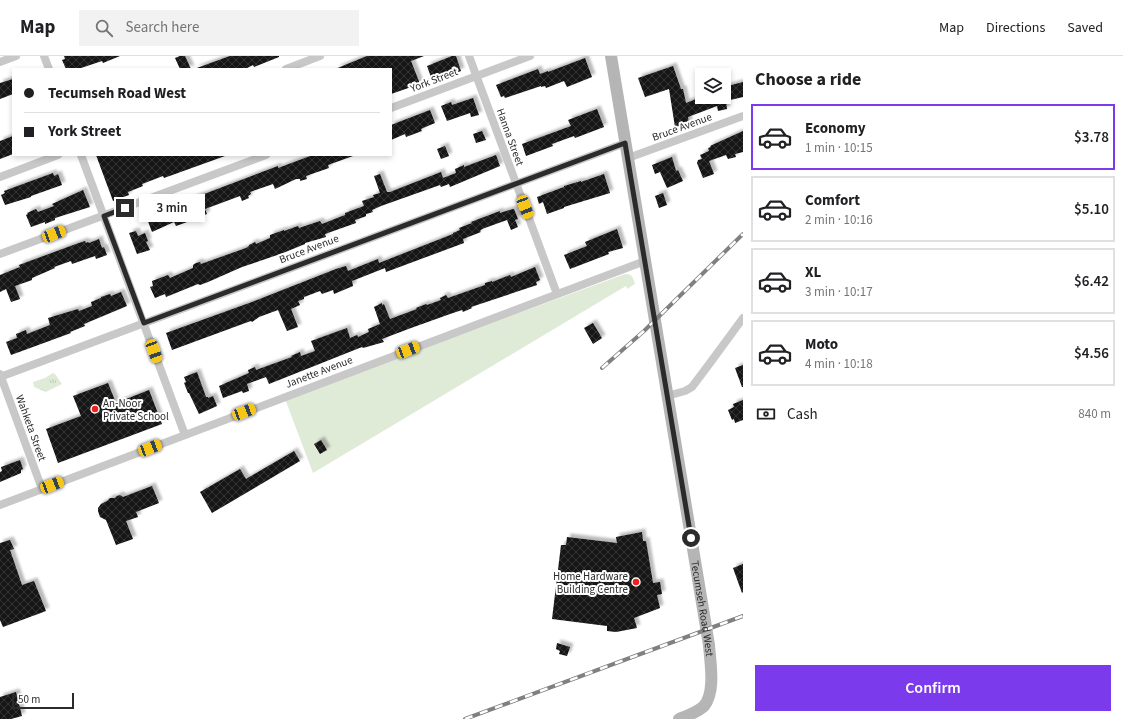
<!DOCTYPE html>
<meta charset="utf-8">
<style>
body{margin:0;font-family:"Source Sans 3",sans-serif;background:#f2f2f2;color:#202124;height:100vh;display:flex;flex-direction:column;font-size:15px;white-space:nowrap}
*{box-sizing:border-box;margin:0}
p{font-size:13px;color:#757577}
.icon{flex:none;width:22px;height:22px;fill:none;stroke:currentColor;stroke-width:2;stroke-linecap:round;stroke-linejoin:round}
.map{position:relative;flex:1;overflow:hidden}
.sheet{display:flex;flex-direction:column;background:#fff;width:380px}
.sheet>*{flex:none}
.hud{position:absolute;left:12px;top:12px;width:380px;height:88px;border-radius:0px;box-shadow:0 2px 6px #0003;display:grid;align-content:center;height:88px;padding:0 12px;background:#fff}
.buttons{position:absolute;left:695px;top:12px;display:grid;gap:8px}
.buttons a{display:grid;place-items:center;width:36px;height:36px;border-radius:0px;background:#fff;box-shadow:0 2px 6px #0003;font-size:20px}
.scale{position:absolute;left:12px;bottom:10px;width:62px;box-sizing:border-box;padding-left:4px;border:2px solid #2b2b2b;border-top:0;font-size:11px;line-height:14px;white-space:nowrap;color:#2b2b2b;-webkit-text-stroke:3px #fff;paint-order:stroke}
.end{position:absolute;width:18px;height:18px;margin:-9px;border:5px solid #2b2b2b;background:#fff;box-shadow:0 0 0 2px #fff}
.from{border-radius:50%}
.bubble{position:absolute;height:28px;border-radius:0px;background:#fff;box-shadow:0 2px 6px #0003;font-size:13px;font-weight:600;line-height:28px;text-align:center}
.car{position:absolute;width:12px;height:24px;margin:-12px -6px;border-radius:5px;box-shadow:0 0 3px 1px #0007;background:linear-gradient(#f5c518 24%,#345 0 40%,#f5c518 0 76%,#345 0 86%,#f5c518 0)}
.hud b{display:flex;align-items:center;gap:14px;height:38px;font-size:15px}
.hud b+b{border-top:1px solid #e0e0e0}
.hud i{width:10px;height:10px;background:#202124}
ul{padding:0;list-style:none}
li{display:flex;align-items:center;gap:12px;height:66px;margin:0 8px 6px;padding:0 4px;border:2px solid #e0e0e0;border-radius:0px}
li div{flex:1}
li b{display:block;font-size:15px}
li em{font-style:normal;font-weight:600}
li.on{border-color:#7c3aed}
li>.icon{width:36px;height:36px;stroke-width:1.5}
h2{padding:0 12px;font-size:18px;line-height:48px}
.pay{display:flex;align-items:center;gap:10px;height:44px;padding:0 12px;font-size:15px}
.pay p{margin-inline-start:auto}
.primary-button{display:flex;gap:8px;margin-top:auto;padding:8px 12px}
.primary-button a{flex:1;height:46px;border-radius:0px;background:#7c3aed;color:#fff;font-size:16px;font-weight:600;line-height:46px;text-align:center}
header{display:flex;align-items:center;gap:24px;box-sizing:border-box;height:56px;padding:0 20px;background:#fff;border-bottom:1px solid #e0e0e0}
header strong{font-size:19px}
nav{display:flex;gap:22px;margin-inline-start:auto;font-size:14px}
.search{width:280px;height:36px;background:#f2f2f2;display:flex;align-items:center;gap:10px;box-sizing:border-box;padding:0 14px;border-radius:0px;color:#757577;font-size:15px}
main{display:flex;flex:1;min-height:0}
.map>svg:first-child{display:block}
</style>
<header>
<strong>Map</strong>
<div class="search"><svg class="icon" aria-label="search" viewBox="0 0 24 24"><circle cx="10" cy="10" r="6"/><path d="M15 15l6 6"/></svg>Search here</div>
<nav><a>Map</a><a>Directions</a><a>Saved</a></nav>
</header>
<main>
<div class="map">
<svg width="743" height="663" viewBox="0 0 743 663">
<defs>
<pattern id="park-tufts" width="24" height="20" patternUnits="userSpaceOnUse"><rect width="24" height="20" fill="#e0ebd7"/><path d="M3 7l-1-3M5 7V3M7 7l1-3M15 17l-1-3M17 17v-4M19 17l1-3" fill="none" stroke="#c0cab9"/></pattern>
<pattern id="building-cross-hatch" width="8" height="8" patternUnits="userSpaceOnUse"><rect width="8" height="8" fill="#121212"/><path d="M0 0l8 8M0 8l8-8" fill="none" stroke="#353535"/></pattern>
<filter id="shadow"><feDropShadow dx="3.5" dy="-3.5" stdDeviation="1" flood-color="#0004"/></filter>
</defs>
<rect width="100%" height="100%" fill="#fff"/>
<path fill="#e0ebd7" d="M625 218C632 218 633 221 635 228L627 233 626 230 313 417 285 343Z"/>
<path fill="url(#park-tufts)" d="M53 317 55 318 62 328 46 336 34 331 33 326 45 322Z"/>
<g fill="url(#building-cross-hatch)" filter="url(#shadow)">
<path d="M64 0H120L103 7 102 5 78 13H66L62 4 65 3Z"/>
<path d="M180 0H185L191 13H180L175 2Z"/>
<path d="M230 0H279V1L254 11 253 9 245 13H194Z"/>
<path d="M367 0H424L411 5 420 28 391 38V13H335Z"/>
<path d="M452 0H456L461 15 447 20 446 18 432 24 427 10Z"/>
<path d="M585 2 592 21 567 31 564 25 546 32 545 30 541 31V30L505 42 504 40 501 41 496 29 538 13 540 18 548 15V16Z"/>
<path d="M673 10 681 33H683L686 47 701 41H724V31L743 26V41L726 45 727 53 718 55 717 50 688 61 689 68 675 71 669 33 645 41 638 22Z"/>
<path d="M13 23V38L0 43V27Z"/>
<path d="M473 42 479 59 471 61 470 57 447 65 441 50 451 46 452 49Z"/>
<path d="M597 53 604 71 575 82 574 80 552 88 553 90 526 100 522 88 571 70 568 64Z"/>
<path d="M430 54 435 67 423 72 421 73 422 75 406 81 405 78 391 84V69Z"/>
<path d="M482 75 486 84 476 87 473 78Z"/>
<path d="M743 75V96L735 98 736 101 728 103 726 99 709 105 714 118 703 122 697 107 698 104 702 103 700 99 709 95 708 92 711 91 710 90Z"/>
<path d="M13 80V98L0 103V85Z"/>
<path d="M445 90 449 100 441 103 437 93Z"/>
<path d="M96 99H224L225 100 164 122 163 120 142 128 143 130 128 136 129 139 113 145Z"/>
<path d="M313 99 353 100 328 109 329 112 306 120 307 123 300 125V123H296L275 133 273 128 250 136 251 138 248 140 249 142 242 145 240 140 205 153 207 158 204 159V160L176 170 174 166 152 176 146 160 278 110V112Z"/>
<path d="M496 99 500 110 450 131 449 128 441 131 440 129 381 150 372 154 373 156 366 158V160L364 161 355 164 356 167 325 178 326 181 305 187V188L283 197 242 211 208 226 200 229 198 228 166 241 165 238 155 242 150 231 153 230 152 225 168 219 170 222 193 212V209L196 207 200 206 201 208 246 192 249 190V189L255 186 256 188 270 182V179L284 174V175L298 170 299 172 320 165 322 168 345 159V157L364 150 362 145 374 141 373 139 380 137 374 120 380 118 387 136H390L441 116 443 122 456 117 455 113 464 109V111Z"/>
<path d="M672 101 676 115 678 114 683 125 667 132 660 116 655 118 652 109Z"/>
<path d="M53 117 54 120 58 118 62 129 31 140V141L5 149 1 139 5 137 4 135Z"/>
<path d="M604 118 610 137 564 151V152L547 158 543 146 539 148 537 141 564 131V130L581 125V126Z"/>
<path d="M83 134 90 151 55 162V164L45 168V166L31 171 26 159 28 158 27 157 36 153 38 156 54 150 52 148Z"/>
<path d="M663 137 667 149 659 152 655 140Z"/>
<path d="M513 153H514L518 163 515 164 518 171 511 174 507 164 482 173 480 175 481 176 463 183 464 187 386 216 385 212 352 225 353 230 334 238 333 234 322 238 320 235 304 241V243L298 245 300 249 291 253 298 271 287 275 278 254 259 261 252 266 251 265 248 266 172 294 166 277 252 246 336 213 346 210 348 215 378 203 379 207 453 178V177L460 174 459 172 472 167 471 166 500 155V157Z"/>
<path d="M617 173 623 192 608 196 609 198 570 213 564 199 587 190 585 186Z"/>
<path d="M136 175 138 180 145 177 148 185 146 186 150 194 137 198 129 177Z"/>
<path d="M99 183 102 192 104 191 107 199 96 203 95 200 72 208 71 205 54 211 55 212 32 222V224L15 230 20 243 11 246 6 233 0 236V219L20 211 19 209 76 188 85 185 86 187 88 186 89 187Z"/>
<path d="M535 211 540 224 536 226 537 229 471 251 472 252 463 256 462 254 450 258 411 272 382 283 384 286 363 292 362 291 269 328 266 321 247 328 249 335 243 337 242 335 223 342 219 330 249 317 248 314 255 311 256 314 292 301 291 300 300 296 301 300 315 295 311 285 347 272 350 282 357 279 358 281 369 276 368 273 380 268 374 251 382 247V249L384 248 390 263 417 253 416 252 426 248 427 249 441 244 440 242 446 239 448 242 485 229V227L492 225V226L510 219 511 221Z"/>
<path d="M121 236 127 250 84 268 85 270 70 276 71 277 11 299 6 286 17 282 16 278 26 274 27 278 50 269 48 262 78 253 79 255 92 250 91 246 101 242V241L110 238 111 240Z"/>
<path d="M593 267 602 282 593 288 584 272Z"/>
<path d="M743 309V331H742L735 312Z"/>
<path d="M197 316 206 341H208V342L213 340 217 350 199 358 189 337H188L184 327 186 326 184 321Z"/>
<path d="M108 327 116 347 149 334 162 368 58 407 46 373 81 360 73 340Z"/>
<path d="M743 344V364L735 367 734 363 732 364 728 354 734 351 733 348Z"/>
<path d="M321 384 327 394 320 398 314 388Z"/>
<path d="M294 395 300 405 212 457 200 436 240 413 246 423Z"/>
<path d="M20 404 23 413 21 414V417L0 426V416L2 415 1 411Z"/>
<path d="M152 430 159 447 136 456 138 461 126 465 133 483 116 489 106 464 100 461 98 455V452L101 448 107 445 110 442H115L117 440 120 439 123 441Z"/>
<path d="M642 476 643 485H646L653 527 660 526 662 538 657 539 660 552 634 562 637 572 616 576 607 575V570L552 563 561 489H566L567 481 617 487 616 481Z"/>
<path d="M10 484 14 493 10 494 22 529 34 525 46 555 3 571 0 564V487Z"/>
<path d="M743 508V536L742 537 733 512Z"/>
<path d="M557 587 570 591 567 600 559 598 560 595 556 593Z"/>
<path d="M16 636 22 660 11 663H0V641Z"/>
</g>
<g fill="none" stroke-linecap="round" stroke-linejoin="round">
<g stroke="#c8c8c8" stroke-width="8">
<path d="M44 0 49 13"/>
<path d="M469 0 557 238"/>
<path d="M0 6 16 0"/>
<path d="M286 13 320 0"/>
<path d="M391 52 530 0"/>
<path d="M81 99 185 379"/>
<path d="M628 102 743 60"/>
<path d="M0 121 58 99"/>
<path d="M0 198 266 99"/>
<path d="M0 318 42 433"/>
<path d="M0 321 625 87"/>
<path d="M667 340 685 335 692 331 710 307 743 262"/>
<path d="M0 449 645 205"/>
</g>
<path stroke="#b5b5b5" stroke-width="12" id="s1" d="M611 0 709 589C710 605 716 636 704 650 698 656 687 660 679 663"/>
<g stroke="#808080" stroke-width="4">
<g id="rail">
<path d="M602 312 644 275 743 178"/>
<path d="M465 663 743 560"/>
</g>
</g>
<use href="#rail" stroke="#fff" stroke-width="2.5" stroke-dasharray="8" stroke-linecap="butt"/>
</g>
<g fill="none" stroke-linecap="round" stroke-linejoin="round">
<path stroke="#2b2b2b" stroke-width="5" d="M125 152 104 160 144 267 625 87 691 482"/>
</g>
<g fill="#f41e1c" stroke="#fff" stroke-width="1.5">
<circle cx="95" cy="353" r="4"/>
<circle cx="636" cy="526" r="4"/>
</g>
<g text-anchor="middle" dominant-baseline="central" stroke-width="4" stroke-linejoin="round" paint-order="stroke">
<g font-size="11" fill="#2b2b2b" stroke="#fff">
<text transform="translate(434 24) rotate(-21)">York Street</text>
<text transform="translate(682 71) rotate(-20)">Bruce Avenue</text>
<text transform="translate(510 81) rotate(70)">Hanna Street</text>
<text transform="translate(309 193) rotate(-21)">Bruce Avenue</text>
<text transform="translate(319 316) rotate(-21)">Janette Avenue</text>
<text transform="translate(31 372) rotate(70)">Wahketa Street</text>
<text stroke="none"><textPath href="#s1" startOffset="560">Tecumseh Road West</textPath></text>
</g>
<g font-size="11" fill="#2b2b2b" stroke="#fff" text-anchor="start">
<text x="103" y="347">An-Noor<tspan x="103" dy="13">Private School</tspan></text>
<text x="628" y="520" text-anchor="end">Home Hardware<tspan x="628" dy="13">Building Centre</tspan></text>
</g>
</g>
</svg>
<div class="buttons">
<a><svg class="icon" aria-label="layers" viewBox="0 0 24 24"><path d="M12 4l9 5-9 5-9-5zM3 14l9 5 9-5"/></svg></a>
</div>
<div class="scale">50 m</div>
<i class="end from" style="left:691px;top:482px"></i>
<i class="end" style="left:125px;top:152px"></i>
<div class="bubble" style="left:139px;top:138px;width:66px">3 min</div>
<i class="car" style="left:525px;top:151px;rotate:159deg"></i>
<i class="car" style="left:54px;top:178px;rotate:69deg"></i>
<i class="car" style="left:408px;top:294px;rotate:69deg"></i>
<i class="car" style="left:154px;top:295px;rotate:160deg"></i>
<i class="car" style="left:244px;top:356px;rotate:69deg"></i>
<i class="car" style="left:150px;top:392px;rotate:69deg"></i>
<i class="car" style="left:52px;top:429px;rotate:69deg"></i>
<div class="hud">
<b><i class="from"></i>Tecumseh Road West</b>
<b><i></i>York Street</b>
</div>
</div>
<section class="sheet">
<h2>Choose a ride</h2>
<ul>
<li class="on"><svg class="icon" aria-label="car" viewBox="0 0 24 24"><path d="M5 17H2v-5l4-1 3-4h7l3 4 3 1v5h-3M9 17h6M6 11h13"/><circle cx="7" cy="17" r="2"/><circle cx="17" cy="17" r="2"/></svg><div><b>Economy</b><p>1 min · 10:15</p></div><em>$3.78</em></li>
<li><svg class="icon" aria-label="car" viewBox="0 0 24 24"><path d="M5 17H2v-5l4-1 3-4h7l3 4 3 1v5h-3M9 17h6M6 11h13"/><circle cx="7" cy="17" r="2"/><circle cx="17" cy="17" r="2"/></svg><div><b>Comfort</b><p>2 min · 10:16</p></div><em>$5.10</em></li>
<li><svg class="icon" aria-label="car" viewBox="0 0 24 24"><path d="M5 17H2v-5l4-1 3-4h7l3 4 3 1v5h-3M9 17h6M6 11h13"/><circle cx="7" cy="17" r="2"/><circle cx="17" cy="17" r="2"/></svg><div><b>XL</b><p>3 min · 10:17</p></div><em>$6.42</em></li>
<li><svg class="icon" aria-label="car" viewBox="0 0 24 24"><path d="M5 17H2v-5l4-1 3-4h7l3 4 3 1v5h-3M9 17h6M6 11h13"/><circle cx="7" cy="17" r="2"/><circle cx="17" cy="17" r="2"/></svg><div><b>Moto</b><p>4 min · 10:18</p></div><em>$4.56</em></li>
</ul>
<div class="pay"><svg class="icon" aria-label="cash" viewBox="0 0 24 24"><path d="M3 7h18v10H3z"/><circle cx="12" cy="12" r="2"/></svg>Cash<p>840 m</p></div>
<div class="primary-button"><a>Confirm</a></div>
</section>
</main>
